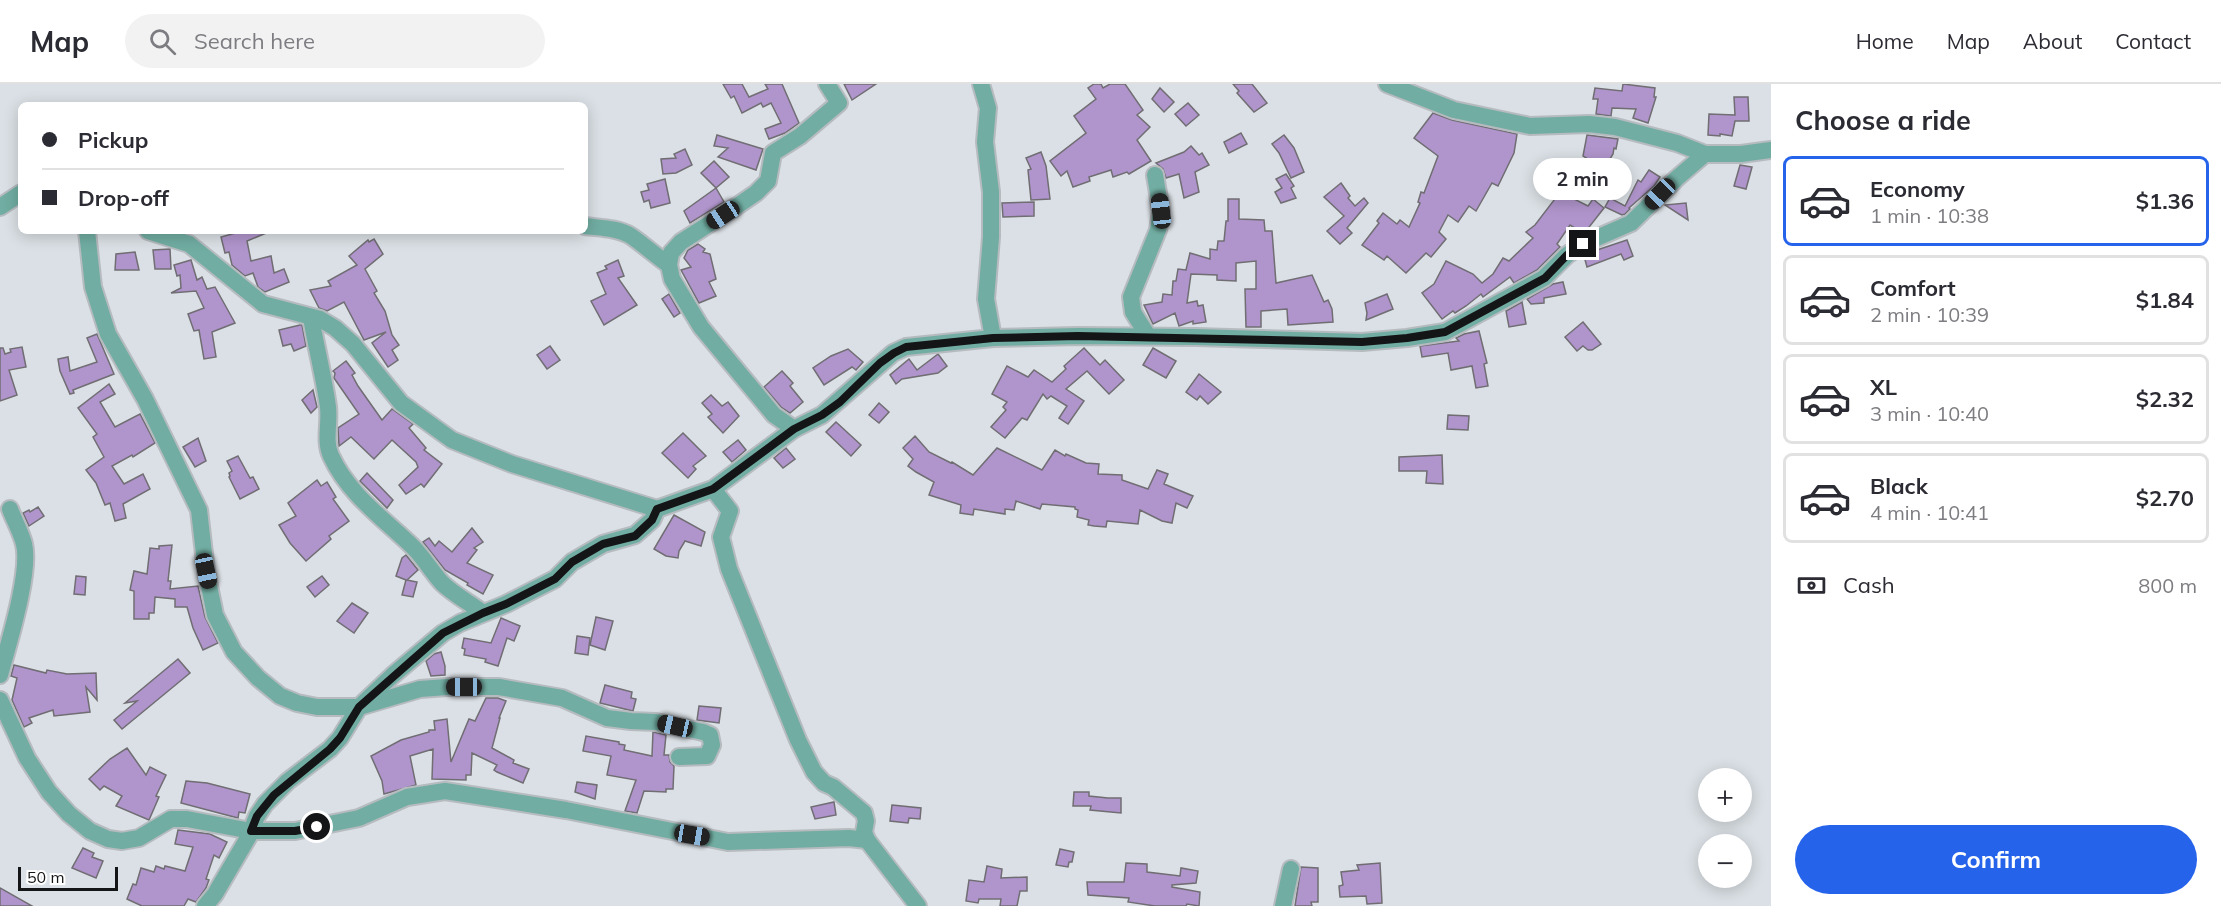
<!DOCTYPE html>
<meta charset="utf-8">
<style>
body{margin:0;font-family:Mulish,sans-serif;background:#f2f2f3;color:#2b2b33;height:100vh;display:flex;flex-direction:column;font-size:22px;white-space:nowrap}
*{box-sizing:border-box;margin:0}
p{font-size:20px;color:#7c7c81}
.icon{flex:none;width:33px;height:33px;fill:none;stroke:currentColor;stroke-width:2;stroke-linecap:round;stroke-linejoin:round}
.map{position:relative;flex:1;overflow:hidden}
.sheet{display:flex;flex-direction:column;background:#fff;width:450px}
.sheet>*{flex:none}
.hud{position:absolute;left:18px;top:18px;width:570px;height:132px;border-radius:9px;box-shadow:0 3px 15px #0003;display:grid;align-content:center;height:132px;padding:0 24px;background:#fff}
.tools{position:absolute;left:1698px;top:684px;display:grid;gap:12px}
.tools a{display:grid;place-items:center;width:54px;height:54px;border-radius:50%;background:#fff;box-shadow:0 3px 15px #0003;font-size:30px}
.scale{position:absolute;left:18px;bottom:15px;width:100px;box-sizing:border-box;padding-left:6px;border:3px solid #141517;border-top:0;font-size:16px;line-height:21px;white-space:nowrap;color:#141517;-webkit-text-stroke:4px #fff;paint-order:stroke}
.end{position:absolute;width:27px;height:27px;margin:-14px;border:8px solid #141517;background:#fff;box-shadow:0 0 0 3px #fff}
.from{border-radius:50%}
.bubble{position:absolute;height:42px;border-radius:21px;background:#fff;box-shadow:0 3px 15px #0003;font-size:20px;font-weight:700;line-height:42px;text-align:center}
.car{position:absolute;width:18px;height:36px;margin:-18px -9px;border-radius:8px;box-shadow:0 0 4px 2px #0007;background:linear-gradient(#222 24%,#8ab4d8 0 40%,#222 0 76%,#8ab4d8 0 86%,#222 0)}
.hud b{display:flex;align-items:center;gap:21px;height:57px;font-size:22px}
.hud b+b{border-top:2px solid #e1e1e2}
.hud i{width:15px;height:15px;background:#2b2b33}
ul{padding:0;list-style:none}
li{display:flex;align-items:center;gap:18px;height:90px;margin:0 12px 9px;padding:0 12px;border:3px solid #e1e1e2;border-radius:9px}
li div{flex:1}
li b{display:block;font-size:22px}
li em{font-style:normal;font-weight:700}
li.on{border-color:#2563eb}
li>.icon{width:54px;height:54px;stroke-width:1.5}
h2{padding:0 24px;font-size:27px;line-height:72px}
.pay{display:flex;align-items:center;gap:15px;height:66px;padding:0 24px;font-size:22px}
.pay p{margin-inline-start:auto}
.action{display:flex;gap:12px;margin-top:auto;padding:12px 24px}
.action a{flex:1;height:69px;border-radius:36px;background:#2563eb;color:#fff;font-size:24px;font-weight:700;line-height:69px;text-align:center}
header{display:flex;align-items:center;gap:36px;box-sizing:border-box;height:84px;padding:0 30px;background:#fff;border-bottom:2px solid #e1e1e2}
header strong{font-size:28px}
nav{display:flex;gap:33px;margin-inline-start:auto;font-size:21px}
.search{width:420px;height:54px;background:#f2f2f3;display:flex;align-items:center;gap:15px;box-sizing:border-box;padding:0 21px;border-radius:33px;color:#7c7c81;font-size:22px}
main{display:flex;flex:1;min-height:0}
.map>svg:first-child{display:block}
</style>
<header>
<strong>Map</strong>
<div class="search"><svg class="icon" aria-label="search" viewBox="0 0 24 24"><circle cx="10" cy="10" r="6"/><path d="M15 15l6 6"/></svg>Search here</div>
<nav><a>Home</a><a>Map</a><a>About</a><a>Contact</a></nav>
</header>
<main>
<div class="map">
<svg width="1771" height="822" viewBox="0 0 1771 822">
<rect width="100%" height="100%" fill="#dae0e5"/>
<g fill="#b095cc" stroke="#706d73" stroke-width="1.5">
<path d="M723 0H742L749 13 768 5 765 0H782L799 39 785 49 769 55 765 45 781 39 771 19 763 23 761 19 742 29 734 12 731 14Z"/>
<path d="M844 0H876L852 16Z"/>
<path d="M1094 0H1101L1103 4 1110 0H1125L1143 26 1137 31 1150 43 1137 56 1151 77 1129 90 1127 88 1113 93 1111 86 1089 93 1090 97 1073 103 1067 87 1061 92 1050 77 1086 49 1074 32 1096 15 1088 4Z"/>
<path d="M1233 0H1252L1267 19 1254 28 1237 9 1239 7Z"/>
<path d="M1623 0 1655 4 1654 13H1656L1648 39 1633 34 1636 25 1612 24 1611 32 1596 30 1598 15H1593L1595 4 1622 7Z"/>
<path d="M1160 4 1174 18 1164 28 1152 15Z"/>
<path d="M1734 13H1748L1749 37H1735L1732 52 1720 50V52L1708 51 1709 30 1735 31Z"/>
<path d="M1188 19 1199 31 1186 42 1175 30Z"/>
<path d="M1433 29 1452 36 1517 50 1514 69 1498 102 1492 99 1476 127 1469 122 1458 138 1448 131 1439 148 1446 155 1431 173 1426 169 1406 189 1387 172 1384 176 1362 161 1379 139 1377 137 1383 129 1397 140 1400 136 1409 143 1420 119 1418 118 1421 108 1424 109 1438 72 1414 54Z"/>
<path d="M1241 49 1247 60 1229 69 1224 58Z"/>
<path d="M717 51 763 65 756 86 718 73 728 64 714 62Z"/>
<path d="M1284 51 1294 64 1304 88 1291 94 1279 69 1272 60Z"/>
<path d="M1587 51 1618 55 1616 65 1614 64 1613 70 1601 90 1591 85 1594 79 1583 72Z"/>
<path d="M1191 62 1199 71 1202 69 1209 81 1195 88 1199 108 1184 114 1179 90 1166 94 1163 85 1156 79 1184 68Z"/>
<path d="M685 65 692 81 676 89 663 90 661 75 676 74 674 70Z"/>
<path d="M1041 68 1046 82 1050 115 1031 116 1028 86 1031 85 1026 74Z"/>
<path d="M714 77 729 93 716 104 724 118 690 139 684 127 716 104 701 89Z"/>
<path d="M1740 81 1752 83 1746 105 1734 102Z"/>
<path d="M1649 86 1660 93 1654 102 1629 124 1630 125 1625 130 1622 131 1605 123 1610 114 1625 122 1638 96 1641 98Z"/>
<path d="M1286 90 1294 102 1291 104 1296 114 1281 119 1275 108 1282 104 1276 95Z"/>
<path d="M665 95 670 119 651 124 649 116 644 118 641 108 649 106 647 100Z"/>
<path d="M1341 99 1350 112 1348 114 1355 122 1364 114 1368 119 1347 144 1352 149 1340 160 1327 147 1344 132 1324 113Z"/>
<path d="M1560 100 1570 105 1566 111 1588 122 1593 115 1604 124 1586 147 1583 149 1570 141 1557 160 1560 163 1537 186 1514 199 1510 193 1483 213 1481 210 1466 222 1455 229 1453 227 1442 235 1422 209 1434 200 1446 177 1473 190 1482 199 1493 190 1503 174 1509 177 1533 154 1526 148 1535 141 1558 111 1555 110Z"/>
<path d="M1228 115H1239V135L1264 136 1265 147H1272L1276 199 1312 191 1324 218 1328 216 1332 225 1333 238 1288 241 1287 225 1261 227V243H1246L1245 205H1256V177L1236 179V197L1217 196V191L1191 190 1187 219 1197 217 1198 222 1203 221 1206 238 1193 240V237L1179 242 1175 229 1153 240 1144 221 1162 218 1163 210 1172 211 1173 197H1176L1178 185 1186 186 1190 169 1210 175V165L1217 166 1218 157H1224L1226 137H1228Z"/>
<path d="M1034 118V132L1003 133 1002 119Z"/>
<path d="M1686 119 1688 136 1665 121Z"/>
<path d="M243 147H271L247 157 251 177 271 172 274 189 284 185 289 198 265 208 258 203 253 189 245 192 232 181 229 168 225 169 221 153Z"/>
<path d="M374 155 383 170 365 185 377 207 374 209 385 227 392 251 399 261 392 266 398 276 388 283 372 259 386 248 364 256 344 218 327 227 319 224 310 206 331 202 328 197 357 181 349 172 368 156 369 158Z"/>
<path d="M1627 156 1633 172 1624 176 1621 170 1587 183 1584 172 1588 169Z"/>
<path d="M698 160 705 165 703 168 710 170 716 195 709 198 716 212 699 219 681 186 691 183 684 174 688 166Z"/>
<path d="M170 165 171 185H155L153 166Z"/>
<path d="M135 168 139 186H115L116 170Z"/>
<path d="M191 176 197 196 202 193 207 205 215 203 235 239 212 248 216 273 204 275 199 246 194 247 188 230 204 224 196 207 171 209 181 204 180 191 177 192 174 181Z"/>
<path d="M618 176 624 192 618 194 637 221 604 241 591 217 606 210 597 189 607 185 605 182Z"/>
<path d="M1563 198 1566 210 1544 214V219L1531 220 1527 215 1553 200Z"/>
<path d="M669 210 680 229 674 233 662 215Z"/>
<path d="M1387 210 1393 225 1366 236 1367 229 1365 219Z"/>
<path d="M1522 218 1526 240 1509 243 1506 227Z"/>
<path d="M1583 238 1601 260 1592 266H1588L1583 262 1577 267 1565 253Z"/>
<path d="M300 241H302L306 262 294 267 291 260 283 262 279 246Z"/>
<path d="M1479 247 1487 279 1484 280 1488 302 1476 304 1472 282 1451 286 1448 269 1422 273 1420 262 1459 257 1456 254 1464 250Z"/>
<path d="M97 250 114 290 73 306 74 309 70 310 60 287 58 275 68 273 70 287 97 278 87 254Z"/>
<path d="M550 262 560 276 547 285 537 271Z"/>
<path d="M22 263 26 283 9 286 17 311 0 317V264H3L5 270 11 268 10 265Z"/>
<path d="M1084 264 1100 281 1105 276 1124 296 1109 310 1087 287 1066 305 1084 317 1068 340 1059 334 1067 322 1051 312 1047 315 1043 310 1027 336 1022 334 1005 354 991 343 1006 326 1003 323 1007 318 992 310 1007 282 1028 293 1034 286 1052 298 1066 285 1064 282Z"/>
<path d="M1153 264 1176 277 1166 294 1143 281Z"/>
<path d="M848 265 863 278 856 286 852 283 824 301 813 284 831 272Z"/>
<path d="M938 270 947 282 938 289 902 295 896 300 890 291 909 275 917 286Z"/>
<path d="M346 277 355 289 352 291 358 302 382 336 392 325 413 340 409 344 426 364 424 366 442 380 424 403 421 400 406 410 399 401 418 383 416 378 392 356 374 375 351 353 339 362 338 344 359 330 334 294 335 289 333 287Z"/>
<path d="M782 287 793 299 790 302 803 318 790 329 781 323 764 303Z"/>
<path d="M1199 290 1221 308 1208 320 1200 312 1197 316 1186 308Z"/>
<path d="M109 300 115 310 100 318 115 343 140 330 155 359 133 373 132 371 112 382 124 400 143 390 150 405 123 420 126 434 115 437 110 419 105 421 96 399 86 386 104 373 93 353 97 350 78 324Z"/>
<path d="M313 306 317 323 311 329 302 316Z"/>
<path d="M711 311 722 322 728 318 739 332 723 349 708 333 712 330 702 319Z"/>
<path d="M879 319 889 328 879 339 869 331Z"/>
<path d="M1448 331 1469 332 1468 346 1447 345Z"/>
<path d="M836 338 861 361 851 372 826 348Z"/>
<path d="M683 349 706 372 693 382 696 385 688 394 662 369Z"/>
<path d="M915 352 929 368 951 379 952 378 973 391 997 364 1042 386 1055 366 1065 372 1066 370 1086 379 1099 380 1098 390 1122 391V396L1148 405 1157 386 1168 390 1164 400 1193 412 1187 424 1176 419 1172 439 1162 437 1140 426 1138 440 1107 437 1106 443 1094 442 1088 441 1089 436 1077 433 1078 426 1075 425V423L1042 420 1040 425 1016 417 1014 426 1005 425V430L974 425 973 431 960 429 961 421 929 411 934 398 916 388 908 382 913 375 903 364Z"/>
<path d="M198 354 206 377 195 383 183 363Z"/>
<path d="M738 356 746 366 732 378 723 368Z"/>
<path d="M786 364 795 375 783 384 774 374Z"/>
<path d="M1442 371 1443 400 1426 399 1427 387H1399V373Z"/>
<path d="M238 372 250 394 253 393 259 405 240 415 229 393 230 392 229 389 232 387 227 377Z"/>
<path d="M367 389 393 416 387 424 360 397Z"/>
<path d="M317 396 321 402 327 398 336 413 333 415 349 437 329 452 331 455 306 477 290 459 279 441 296 432 288 419Z"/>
<path d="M38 423 44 432 29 442 23 429 29 426 30 428Z"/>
<path d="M674 431 705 448 701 462 685 457 679 467 678 474 666 472 654 465Z"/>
<path d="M472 444 483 458 474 464 477 466 467 479 493 491 483 510 467 501 468 499 445 486 423 458 429 454 435 462 439 457 452 468Z"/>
<path d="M172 461 168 497H171L170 505 198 502 205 533 218 559 203 566 193 544 187 523H175V515L155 513 154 529H149V535H134V507L130 506 134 487 147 490 150 464 159 465V462Z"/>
<path d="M406 471 418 486 407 496 417 498 413 513 402 511 406 496 396 492 402 474Z"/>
<path d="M76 492 86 493 85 511 74 510Z"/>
<path d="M322 492 329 501 315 513 307 503Z"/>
<path d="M352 519 368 529 354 549 337 537Z"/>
<path d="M596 533 613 537 605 566 590 561Z"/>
<path d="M501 534 520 542 514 557 507 554 498 582 485 578 486 575 464 571 465 565 462 564 464 554 491 559Z"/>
<path d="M577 552 590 554 588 571 575 569Z"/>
<path d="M441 568 445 582V591L431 592 426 577 434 570Z"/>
<path d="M178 575 190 589 122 645 114 636 137 617 125 619Z"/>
<path d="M14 581 46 589 47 586 67 590 96 589 97 616 86 603 90 628 54 632 53 626 29 634 32 639 24 643 12 616 17 594 11 592Z"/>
<path d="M605 601 632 608 631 614 636 615 633 627 600 619Z"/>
<path d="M486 614H498L506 617 499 634H500L492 664 514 676 513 679 529 685 523 699 497 688 494 686 497 681 472 669 471 691H466V696L432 695 433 665 410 672 416 701 384 710 382 697 371 672 401 656 429 648V646H435L434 637 447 635 451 678 469 635 475 637Z"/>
<path d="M699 622 721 624 719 639 697 636Z"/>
<path d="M653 648 666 651 664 671H669L670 678 674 682 673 705H666V708L644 707 637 729 625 727 636 696 607 691 611 672 583 667 586 652 619 658V660L625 661 624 666 652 672Z"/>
<path d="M127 664 146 691 150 683 166 691 156 712 159 713 149 736 116 722 122 712 104 702 100 706 89 695 110 675Z"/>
<path d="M186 697 207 699 250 710 245 729 239 728 238 734 181 719Z"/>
<path d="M577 698 597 701 595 715 575 708Z"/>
<path d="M1074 708H1089V712L1108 714H1121V729L1090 726 1091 722H1073Z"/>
<path d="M834 718 836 731 815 735 811 723Z"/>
<path d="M892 721 921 724 920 735 909 734 908 739 890 737Z"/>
<path d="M178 746 210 750 227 758 219 774 214 771 206 795 209 796 206 804 196 818 188 815 184 822H142L127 815 133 800 136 801 141 784 154 788 156 782 164 785 165 782 185 787 193 763 175 760Z"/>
<path d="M83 764 94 769 92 773 103 777 96 794 72 784Z"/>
<path d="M1060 765 1074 768 1072 778H1069L1068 783 1056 781Z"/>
<path d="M1126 779 1147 780V788L1180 792 1181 784 1198 787 1196 799 1172 801V803L1200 808 1199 822 1187 820 1186 822H1155L1128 818 1129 814 1088 811 1087 798H1124Z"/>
<path d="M1380 779 1382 819 1367 820 1366 812 1340 813 1339 802 1343 801 1341 788 1359 786 1357 781Z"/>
<path d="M987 782 1002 785 1001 794 1027 793V807H1020L1017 822H1000L1001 815H979L978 819 966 817 969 796 984 798Z"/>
<path d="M1301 783 1318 784V818H1311L1312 822H1295Z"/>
<path d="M0 804 32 822H0Z"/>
</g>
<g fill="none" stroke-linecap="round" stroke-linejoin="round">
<g stroke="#b6bbc0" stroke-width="20">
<g id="street">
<path d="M981 0 988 24 985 58 991 108V153L986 215 993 254"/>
<path d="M1387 0 1454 26 1530 42 1589 40 1615 43 1677 59 1705 70"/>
<path d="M0 123 21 109"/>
<path d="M585 142C600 144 618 144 631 152 644 161 656 172 669 181"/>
<path d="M87 147 93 203 108 250 145 315 199 426 206 487 215 531 234 568 258 594 280 612 297 619 317 623H359L420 605 447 603H499L562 614 607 634 631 637 656 638 703 648 710 651 712 661 707 672 679 673"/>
<path d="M148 147 189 160 263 220 320 235 335 244 353 260 401 319 452 356 512 380 657 425"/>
<path d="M311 233C316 263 324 293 328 323 330 340 324 357 331 372 349 411 384 435 413 463 424 474 432 488 442 499 453 510 470 519 483 529"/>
<path d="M1148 252 1133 228 1131 213 1158 146 1161 127 1155 91"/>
<path d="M794 345 774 331 701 243 672 195 669 181 671 169 681 158 737 122 756 109 768 97 773 69 800 52 839 19 827 0"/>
<path d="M713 405 730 427 721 453 729 485 798 656 814 688 824 699 833 703 864 729 866 737 864 748 867 756 918 822"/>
<path d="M0 591C8 561 31 488 24 460 21 448 14 436 10 425"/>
<path d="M0 616 27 674 49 708 69 730 90 747 108 755 122 757 139 754 171 735H187L251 747H295L359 734 407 713 445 707 566 726 728 758 849 754 867 756"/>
<path d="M205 822 215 810 249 752 257 732 265 720 288 697 330 665 340 654 359 623 393 591 443 549 460 539 506 520 555 495 572 478 603 460 635 451 652 436 657 425 713 405 794 345 822 331 893 269 906 263 993 254 1078 252 1196 253 1362 258 1407 254 1445 248 1544 194 1567 171 1583 160 1631 139 1677 94 1705 70H1741L1771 66"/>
<path d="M1283 822 1291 785"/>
</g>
</g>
<use href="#street" stroke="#71ada2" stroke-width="16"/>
</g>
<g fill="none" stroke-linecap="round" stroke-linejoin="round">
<path stroke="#141517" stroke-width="8" d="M317 743 295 747H251L257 732 274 711 330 665 340 654 359 623 443 549 483 529 506 520 555 495 572 478 603 460 635 452 652 436 657 425 713 405 794 345 822 331 840 318 880 279 894 269 906 263 993 254 1078 252 1362 258 1407 254 1445 248 1545 194 1567 171 1583 160"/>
</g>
</svg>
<div class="tools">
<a>+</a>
<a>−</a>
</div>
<div class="scale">50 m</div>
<i class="end from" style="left:317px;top:743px"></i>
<i class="end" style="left:1583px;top:160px"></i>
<div class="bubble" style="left:1533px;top:74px;width:99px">2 min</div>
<i class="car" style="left:1660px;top:110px;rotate:224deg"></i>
<i class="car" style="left:1161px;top:127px;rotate:353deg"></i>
<i class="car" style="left:723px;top:131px;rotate:237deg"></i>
<i class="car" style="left:206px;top:487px;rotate:168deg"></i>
<i class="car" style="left:464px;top:603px;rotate:270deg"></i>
<i class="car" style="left:675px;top:642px;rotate:283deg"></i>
<i class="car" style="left:692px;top:751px;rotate:100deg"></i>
<div class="hud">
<b><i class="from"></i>Pickup</b>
<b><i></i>Drop-off</b>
</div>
</div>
<section class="sheet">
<h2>Choose a ride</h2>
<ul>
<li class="on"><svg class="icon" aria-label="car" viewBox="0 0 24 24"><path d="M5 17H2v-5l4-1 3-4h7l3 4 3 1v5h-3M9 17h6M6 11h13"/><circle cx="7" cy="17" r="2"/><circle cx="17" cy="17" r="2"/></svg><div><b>Economy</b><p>1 min · 10:38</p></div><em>$1.36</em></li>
<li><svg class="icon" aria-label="car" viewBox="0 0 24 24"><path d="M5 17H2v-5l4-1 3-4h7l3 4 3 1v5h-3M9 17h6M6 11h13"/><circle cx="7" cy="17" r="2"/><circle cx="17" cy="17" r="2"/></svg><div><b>Comfort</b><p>2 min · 10:39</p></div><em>$1.84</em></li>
<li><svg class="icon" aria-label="car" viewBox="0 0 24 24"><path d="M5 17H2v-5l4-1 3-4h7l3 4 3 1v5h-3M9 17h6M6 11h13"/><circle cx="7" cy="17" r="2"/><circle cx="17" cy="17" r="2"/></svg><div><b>XL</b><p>3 min · 10:40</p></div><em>$2.32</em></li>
<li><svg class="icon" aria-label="car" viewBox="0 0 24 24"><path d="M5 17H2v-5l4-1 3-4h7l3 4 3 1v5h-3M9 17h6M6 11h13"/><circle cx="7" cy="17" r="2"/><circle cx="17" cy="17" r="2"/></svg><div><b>Black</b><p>4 min · 10:41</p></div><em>$2.70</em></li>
</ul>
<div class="pay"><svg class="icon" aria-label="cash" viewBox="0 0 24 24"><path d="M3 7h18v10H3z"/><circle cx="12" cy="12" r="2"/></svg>Cash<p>800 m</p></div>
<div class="action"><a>Confirm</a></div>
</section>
</main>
